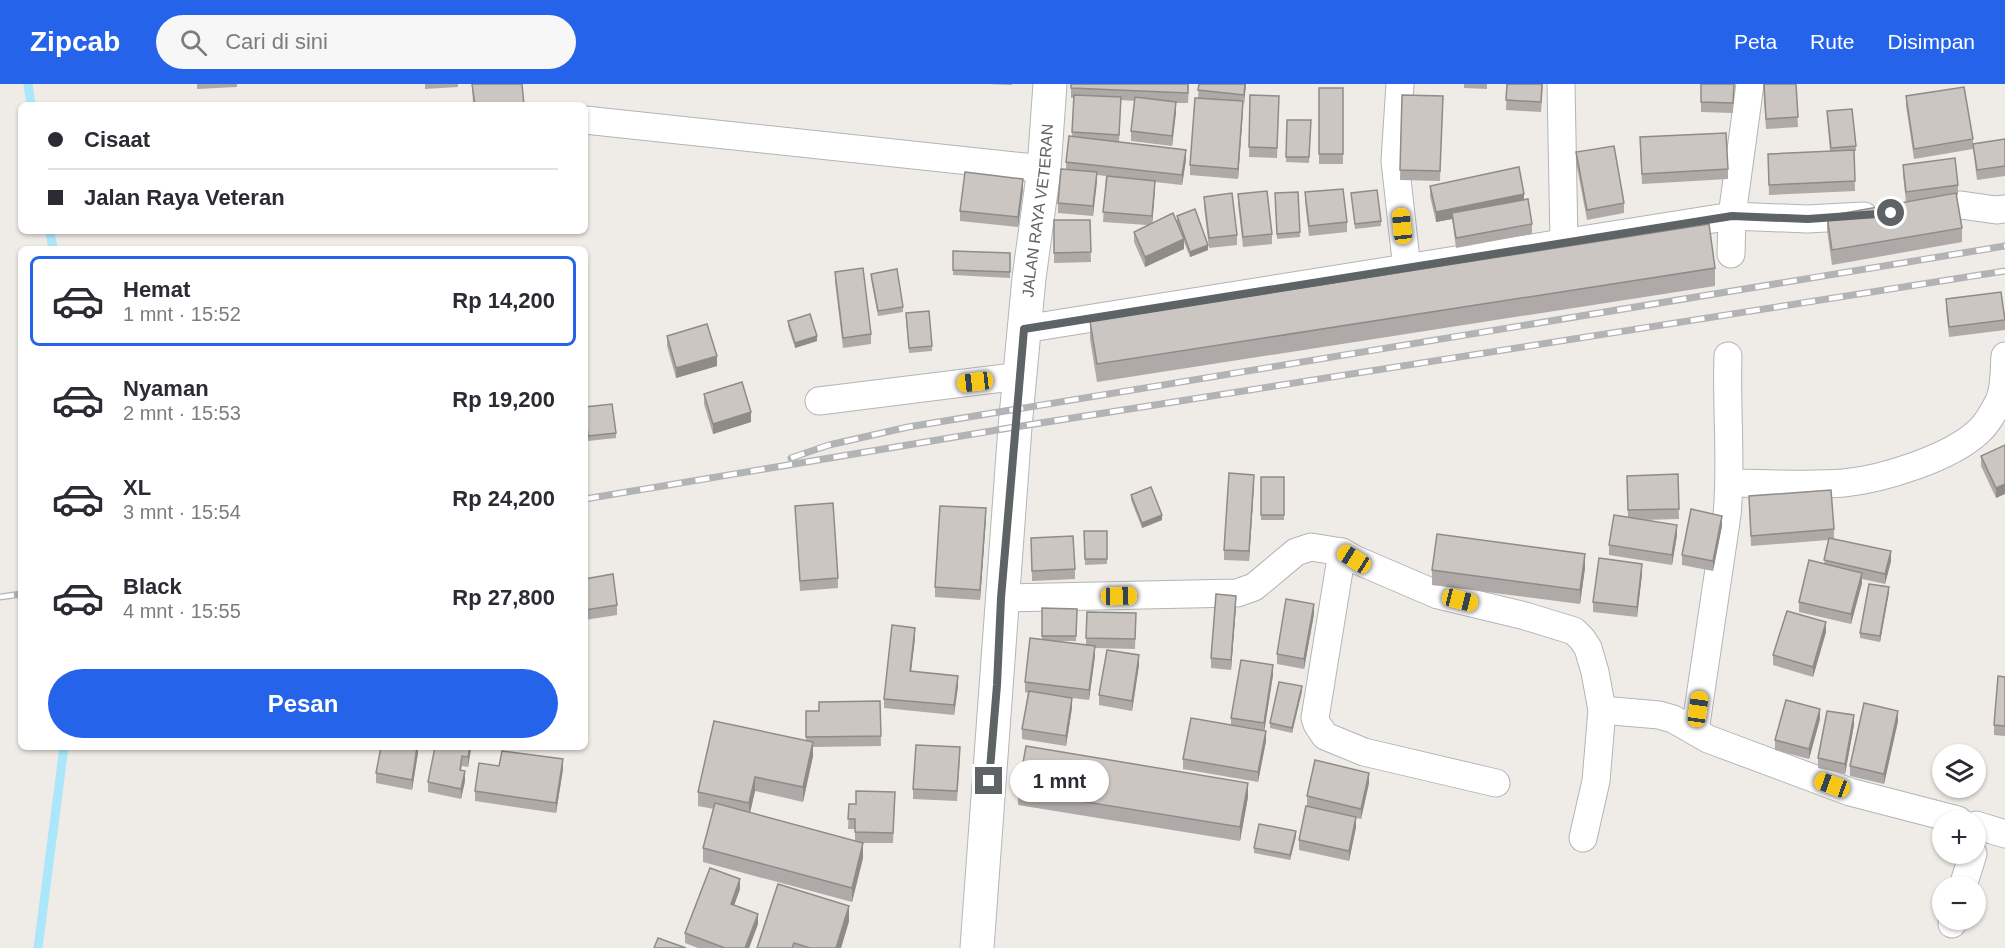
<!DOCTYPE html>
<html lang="id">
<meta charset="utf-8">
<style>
body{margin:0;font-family:Arial,sans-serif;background:#f7f7f7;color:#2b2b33;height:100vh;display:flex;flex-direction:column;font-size:22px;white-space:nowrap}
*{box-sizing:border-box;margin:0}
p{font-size:20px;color:#7c7c81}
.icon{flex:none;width:33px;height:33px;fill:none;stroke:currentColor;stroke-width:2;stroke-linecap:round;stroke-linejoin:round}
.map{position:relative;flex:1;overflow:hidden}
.side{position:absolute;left:18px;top:162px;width:570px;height:504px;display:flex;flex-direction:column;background:#fff;border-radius:9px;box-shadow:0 2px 4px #0004}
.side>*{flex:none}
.banner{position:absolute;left:18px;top:18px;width:570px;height:132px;border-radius:9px;box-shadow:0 2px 4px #0004;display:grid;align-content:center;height:132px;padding:0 30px;background:#fff}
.fabs{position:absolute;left:1932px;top:660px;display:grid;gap:12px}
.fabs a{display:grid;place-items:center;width:54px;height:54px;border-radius:50%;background:#fff;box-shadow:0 2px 4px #0004;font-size:30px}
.end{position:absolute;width:27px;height:27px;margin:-14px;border:8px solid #5e6366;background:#fff;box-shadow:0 0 0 3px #fff}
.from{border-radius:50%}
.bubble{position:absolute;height:42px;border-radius:21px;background:#fff;box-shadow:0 2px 4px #0004;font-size:20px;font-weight:600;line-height:42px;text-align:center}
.car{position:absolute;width:18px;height:36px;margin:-18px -9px;border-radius:8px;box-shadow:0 0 4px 2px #0007;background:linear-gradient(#f5c518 24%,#345 0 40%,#f5c518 0 76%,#345 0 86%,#f5c518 0)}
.banner b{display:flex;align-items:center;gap:21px;height:57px;font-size:22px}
.banner b+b{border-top:2px solid #e1e1e2}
.banner i{width:15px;height:15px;background:#2b2b33}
ul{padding:10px 0 0;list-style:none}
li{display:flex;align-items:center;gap:18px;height:90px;margin:0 12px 9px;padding:0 18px;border:3px solid transparent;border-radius:9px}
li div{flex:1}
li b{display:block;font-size:22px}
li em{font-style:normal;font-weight:600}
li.current{border-color:#2563eb}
li>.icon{width:54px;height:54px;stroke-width:1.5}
.primary-button{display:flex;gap:12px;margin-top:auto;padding:12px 30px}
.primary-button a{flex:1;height:69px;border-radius:36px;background:#2563eb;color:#fff;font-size:24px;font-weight:600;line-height:69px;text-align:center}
header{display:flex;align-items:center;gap:36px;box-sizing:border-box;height:84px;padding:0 30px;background:#2563eb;color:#fff}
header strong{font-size:28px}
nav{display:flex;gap:33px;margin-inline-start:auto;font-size:21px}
.search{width:420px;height:54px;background:#f7f7f7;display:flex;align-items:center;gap:15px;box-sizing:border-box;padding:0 21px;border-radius:33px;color:#7c7c81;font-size:22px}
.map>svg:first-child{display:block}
</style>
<header>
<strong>Zipcab</strong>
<div class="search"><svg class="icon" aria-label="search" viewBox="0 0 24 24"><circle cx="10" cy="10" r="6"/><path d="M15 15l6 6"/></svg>Cari di sini</div>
<nav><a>Peta</a><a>Rute</a><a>Disimpan</a></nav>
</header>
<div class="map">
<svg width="2005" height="864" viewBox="0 0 2005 864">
<rect width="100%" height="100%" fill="#efebe6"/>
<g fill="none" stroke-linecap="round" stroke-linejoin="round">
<g stroke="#abe7fa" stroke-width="9">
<path d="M28 0 31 21"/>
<path d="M50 147 53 165"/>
<path d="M38 864 64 663"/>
</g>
<g stroke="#b1b5b8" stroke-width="29">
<g id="street">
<path d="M1400 0 1395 77 1407 185"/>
<path d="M1561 0 1564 158"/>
<path d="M585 36 1044 85"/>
<path d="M1923 126 1961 121 1996 126 2005 125"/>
<path d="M1731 170 1732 132 1750 0"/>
<path d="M1024 245 1732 132 1807 135 1864 132"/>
<path d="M819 317 1020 292"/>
<path d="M1730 399C1768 399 1807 402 1844 399 1883 395 1951 374 1979 347 1988 339 1994 327 1999 317 2005 304 2004 285 2005 272"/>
<path d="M1342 468 1315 634 1317 640 1325 652 1364 668 1496 699"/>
<path d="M1001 514 1237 509 1254 503 1296 468 1311 463 1342 468 1354 475 1438 511 1525 532 1574 547 1582 555 1588 564 1595 588 1602 626 1659 631 1673 635 1708 655 1850 708 1958 736"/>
<path d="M1695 647 1727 431C1732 378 1726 325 1728 272"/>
<path d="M1976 741 2005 750"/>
<path d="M1583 754 1596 697 1602 626"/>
<path d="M1963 802 1973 770"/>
<path d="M1952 840 1954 836"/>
</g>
</g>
<g stroke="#b2b7ba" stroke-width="35">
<g id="secondary">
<path id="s1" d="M977 864 1015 343 1029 194 1044 85 1050 0"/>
</g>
</g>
<use href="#street" stroke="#fff" stroke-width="27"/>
<use href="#secondary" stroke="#fff" stroke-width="33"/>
<g stroke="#b2b3b4" stroke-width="7">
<g id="rail">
<path d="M791 374 829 361 908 343 2005 162"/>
<path d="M585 415 1015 343 2005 187"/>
<path d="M0 513 21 510"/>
</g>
</g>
<use href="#rail" stroke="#fff" stroke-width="4.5" stroke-dasharray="14" stroke-linecap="butt"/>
</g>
<g fill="#afaaa7">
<path d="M197 0H237V3L197 5Z"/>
<path d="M425 0H458V3L425 5Z"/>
<path d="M472 0 524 21H473Z"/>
<path d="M988 0H1012V1Z"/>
<path d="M1071 0H1189L1188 19H1176V28L1172 62 1131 57V47L1135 17 1121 16 1119 58 1186 76 1182 101 1155 98 1152 139 1179 143 1177 138V132L1208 166 1190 173 1184 158V165L1145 183 1134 158V148L1147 141 1103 138 1106 92 1097 91 1093 132 1058 129V119L1066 85V78L1072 52 1074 14H1071Z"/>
<path d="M1199 0H1246L1243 21 1238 95 1190 91V81L1198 14Z"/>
<path d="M1464 0H1487V5L1464 4Z"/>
<path d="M1507 0H1543L1541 28 1506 26Z"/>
<path d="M1701 0H1734L1733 29 1701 28Z"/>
<path d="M1763 0H1796L1798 43 1766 45Z"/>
<rect x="1319" y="4" width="24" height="76"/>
<path d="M1250 11 1279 12 1277 74 1249 73Z"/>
<path d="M1402 11 1443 12 1440 97 1400 96Z"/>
<path d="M1906 12 1973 55V60L2005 55V92L1977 96 1973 65 1914 75 1906 22Z"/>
<path d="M1827 33 1856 62V67H1854L1855 107 1769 111 1768 70 1830 67Z"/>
<path d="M1287 36H1311L1309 79 1286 78Z"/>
<path d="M1640 63 1728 85V95L1642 100Z"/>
<path d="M1576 68 1624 119V129L1587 136 1576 78Z"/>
<path d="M1903 81 1958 101V111H1956L1962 144V158L1832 181 1827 146V132L1906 118 1903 91Z"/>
<path d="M1430 102 1524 115 1532 140V150L1456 164 1452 135 1436 138 1430 112Z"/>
<path d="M1023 105 1018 143 960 137V127Z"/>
<path d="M1298 108 1300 153 1277 155 1275 109Z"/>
<path d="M1305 108 1347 138V148L1309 152 1305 118Z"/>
<path d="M1351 109 1381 137V142L1355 145Z"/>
<path d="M1238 110 1272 150V160L1243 163 1238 120Z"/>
<path d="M1204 113 1237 151V161L1209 164 1204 123Z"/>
<path d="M1054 136H1090L1091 178 1054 179Z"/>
<path d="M953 167 1010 169V194L953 191Z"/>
<path d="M1715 184V202L1097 298 1090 255V237Z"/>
<path d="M835 188 871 250V260L843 264 835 198Z"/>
<path d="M871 190 903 223V228L878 232 871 195Z"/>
<path d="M1946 215 2005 234V246L1949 253 1946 225Z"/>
<path d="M906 235 932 262V267L909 269Z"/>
<path d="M788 237 817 257 795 264 788 242Z"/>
<path d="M667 252 717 282 676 294 667 262Z"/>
<path d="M704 310 751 338 713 350 704 320Z"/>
<path d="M585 323 616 349V354L588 357 585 336Z"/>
<path d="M2005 361 1996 414 1981 382V372Z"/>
<path d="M1678 390 1679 435 1644 436 1677 451 1672 481 1609 471V461L1628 433 1627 392Z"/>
<rect x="1261" y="393" width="23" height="43"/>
<path d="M1254 401 1249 477 1224 476V466Z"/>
<path d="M1131 411 1162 436 1142 444 1131 416Z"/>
<path d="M1749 412 1834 445V455L1891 477 1885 500 1862 495V499L1851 540 1799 528V518L1824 480 1828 456 1751 462Z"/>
<path d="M795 422 838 494V504L800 507Z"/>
<path d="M986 434 980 516 935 513V503Z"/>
<path d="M1722 442 1713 487 1682 481V471Z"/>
<path d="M1084 447H1107V480L1085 481Z"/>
<path d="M1031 454 1075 485V495L1032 497Z"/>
<path d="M1585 484 1580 520 1432 501V486Z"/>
<path d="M1642 490 1637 533 1593 528V518Z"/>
<path d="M585 495 617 521V531L585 536Z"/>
<path d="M1889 508 1880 558 1860 554V549Z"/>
<path d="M1236 522 1231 586 1211 584V574Z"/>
<path d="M1042 524 1077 525 1076 557H1056L1086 561V554L1136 529 1135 565 1095 564V572L1089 616 1072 614V624L1066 662 1022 655V645L1028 609 1025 608V598L1042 555Z"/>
<path d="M1314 530 1304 585 1277 580V570Z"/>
<path d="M1826 548 1813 593 1773 581V571Z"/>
<path d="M915 554 911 587 958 602 954 631 884 624V615Z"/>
<path d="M1139 581 1132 627 1099 621V611Z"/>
<path d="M1273 591 1264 647 1266 657 1258 698 1183 685V675L1231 641V634Z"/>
<path d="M2005 593V652L1994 651V641Z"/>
<path d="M1302 607 1292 649 1270 644V639Z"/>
<path d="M880 617 881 662 813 663V672L803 718 755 707 750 729 855 757V745H848L849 720H856L895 708 893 759H860L863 774 852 818 703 778V764L714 725 698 722V708L806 657V627H819Z"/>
<path d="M1820 635 1809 675 1775 666V656Z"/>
<path d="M1898 637 1884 700 1850 692V682Z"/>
<path d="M1854 641 1845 690 1818 684V674Z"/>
<path d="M418 663V669L412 706 376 699V689Z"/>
<path d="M471 663 468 683 462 682 461 686 465 697 461 715 428 708V698Z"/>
<path d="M960 673 957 717 913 715V705Z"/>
<path d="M563 685 556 729 475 717V707Z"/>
<path d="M1369 699 1361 735 1356 734V743L1349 777 1299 766V756L1307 722V712Z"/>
<path d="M1018 707 1248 713 1240 757 1018 721Z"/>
<path d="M1296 752 1290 776 1254 769V764Z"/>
<path d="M740 805 734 821 758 840 749 864H698L685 859V849Z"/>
<path d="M849 837 841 864H757Z"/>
</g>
<g fill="#8e8b88">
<path d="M1245 0H1246L1244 21V11Z"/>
<path d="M1243 17V27L1238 95V85Z"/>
<path d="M1176 18V28L1172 62V52Z"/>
<path d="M1186 66V76L1182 101V91Z"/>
<path d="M1097 88V98L1093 132V122Z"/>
<path d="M1023 95V105L1018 143V133Z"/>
<path d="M1155 97V107L1152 142V132Z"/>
<path d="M1524 110V120L1452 129V135L1436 138V128Z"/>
<path d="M1184 155V165L1145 183V173Z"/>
<path d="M1208 161V166L1190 173V168Z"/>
<path d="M817 252V257L795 264V259Z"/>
<path d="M717 272V282L676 294V284Z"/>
<path d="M751 328V338L713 350V340Z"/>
<path d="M1254 391V401L1249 477V467Z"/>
<path d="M2005 400V410L1996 414V404Z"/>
<path d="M986 424V434L980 516V506Z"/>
<path d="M1162 431V436L1142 444V439Z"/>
<path d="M1722 432V442L1713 487V477Z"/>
<path d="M1677 441V451L1672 481V471Z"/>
<path d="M1891 467V477L1885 500V490Z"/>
<path d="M1585 470V484L1580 520V506Z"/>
<path d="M1642 480V490L1637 533V523Z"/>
<path d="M1862 489V499L1851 540V530Z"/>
<path d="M1889 503V508L1880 558V552Z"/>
<path d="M1236 512V522L1231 586V576Z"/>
<path d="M1314 520V530L1304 585V575Z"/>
<path d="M1826 538V548L1813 593V583Z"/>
<path d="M915 544V554L910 597V587Z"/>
<path d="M1095 562V572L1089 616V606Z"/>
<path d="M1139 571V581L1132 627V617Z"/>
<path d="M1273 581V591L1264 649V639Z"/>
<path d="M958 592V602L954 631V621Z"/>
<path d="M1302 602V607L1292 649V644Z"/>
<path d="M1072 614V624L1066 662V652Z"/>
<path d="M1820 625V635L1809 675V665Z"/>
<path d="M1898 627V637L1884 700V690Z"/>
<path d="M1854 631V641L1845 690V680Z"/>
<path d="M1266 647V657L1258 698V688Z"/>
<path d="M813 658V672L803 718V703Z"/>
<path d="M417 663 418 669 412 706V696Z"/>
<path d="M470 663H471V666L468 683V673Z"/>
<path d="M563 675V685L556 729V719Z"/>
<path d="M465 687V697L461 715V705Z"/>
<path d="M1369 689V699L1361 735V725Z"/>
<path d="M755 693V707L749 733V719Z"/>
<path d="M1248 699V713L1240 757V743Z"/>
<path d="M1356 733V743L1349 777V767Z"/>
<path d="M1296 747V752L1290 776V771Z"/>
<path d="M863 759V774L852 818V804Z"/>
<path d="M740 795V805L731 830V820Z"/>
<path d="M849 822V837L841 864H836Z"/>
<path d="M758 830V840L749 864H745Z"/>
</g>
<g fill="#cbc6c2" stroke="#8e8b88" stroke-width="1.5">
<path d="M472 0H522L524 21H475Z"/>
<path d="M1071 0H1188V9L1071 4Z"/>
<path d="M1199 0H1245L1244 11 1198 6Z"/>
<path d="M1507 0H1542L1541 18 1506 16Z"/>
<path d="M1701 0H1734L1733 19 1701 18Z"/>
<path d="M1764 0H1796L1798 33 1766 35Z"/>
<path d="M1964 3 1973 55 1914 65 1906 12Z"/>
<rect x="1319" y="4" width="24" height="66"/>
<path d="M1074 11 1121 13 1119 51 1072 48Z"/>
<path d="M1250 11 1279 12 1277 64 1249 63Z"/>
<path d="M1402 11 1443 12 1440 87 1400 86Z"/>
<path d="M1135 13 1176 18 1172 52 1131 47Z"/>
<path d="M1195 14 1243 17 1238 85 1190 81Z"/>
<path d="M1852 25 1856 62 1831 64 1827 27Z"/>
<path d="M1287 36H1311L1309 73H1286Z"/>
<path d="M1726 49 1728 85 1642 90 1640 53Z"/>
<path d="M1069 52 1186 66 1182 91 1066 78Z"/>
<path d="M2005 55V82L1977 86 1973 60Z"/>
<path d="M1614 62 1624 119 1587 126 1576 68Z"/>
<path d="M1854 66 1855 97 1769 101 1768 70Z"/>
<path d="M1955 74 1958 101 1906 108 1903 81Z"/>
<path d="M1519 83 1524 110 1436 128 1430 102Z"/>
<path d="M1061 85 1097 88 1093 122 1058 119Z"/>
<path d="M965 88 1023 95 1018 133 960 127Z"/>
<path d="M1107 92 1155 97 1152 132 1103 128Z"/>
<path d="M1343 105 1347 138 1309 142 1305 108Z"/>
<path d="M1377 106 1381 137 1355 140 1351 109Z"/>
<path d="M1267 107 1272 150 1243 153 1238 110Z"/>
<path d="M1298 108 1300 148 1277 150 1275 109Z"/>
<path d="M1232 109 1237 151 1209 154 1204 113Z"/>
<path d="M1956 109 1962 144 1832 166 1827 132Z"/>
<path d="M1528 115 1532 140 1456 154 1452 129Z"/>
<path d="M1195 125 1208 161 1190 168 1177 132Z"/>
<path d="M1173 129 1184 155 1145 173 1134 148Z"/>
<path d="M1054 136H1090L1091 168 1054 169Z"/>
<path d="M1709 140 1715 184 1097 280 1090 237Z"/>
<path d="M953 167 1010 169V188L953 186Z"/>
<path d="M863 184 871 250 843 254 835 188Z"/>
<path d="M897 185 903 223 878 227 871 190Z"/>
<path d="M2001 208 2005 236 1949 243 1946 215Z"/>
<path d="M929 227 932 262 909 264 906 229Z"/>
<path d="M810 230 817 252 795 259 788 237Z"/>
<path d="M707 240 717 272 676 284 667 252Z"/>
<path d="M742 298 751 328 713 340 704 310Z"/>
<path d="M612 320 616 349 588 352 585 323Z"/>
<path d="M2005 361V400L1996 404 1981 372Z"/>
<path d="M1229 389 1254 391 1249 467 1224 466Z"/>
<path d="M1678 390 1679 425 1628 426 1627 392Z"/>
<rect x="1261" y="393" width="23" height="38"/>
<path d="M1151 403 1162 431 1142 439 1131 411Z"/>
<path d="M1831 406 1834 445 1751 452 1749 412Z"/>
<path d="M833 419 838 494 800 497 795 422Z"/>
<path d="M940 422 986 424 980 506 935 503Z"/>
<path d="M1691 425 1722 432 1713 477 1682 471Z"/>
<path d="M1614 431 1677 441 1672 471 1609 461Z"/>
<path d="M1084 447H1107V475H1085Z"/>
<path d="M1437 450 1585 470 1580 506 1432 486Z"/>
<path d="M1073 452 1075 485 1032 487 1031 454Z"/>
<path d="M1829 454 1891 467 1885 490 1824 476Z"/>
<path d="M1599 474 1642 480 1637 523 1593 518Z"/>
<path d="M1809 476 1862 489 1851 530 1799 518Z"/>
<path d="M613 490 617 521 585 526V495Z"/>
<path d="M1869 500 1889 503 1880 552 1860 549Z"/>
<path d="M1216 510 1236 512 1231 576 1211 574Z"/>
<path d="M1286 515 1314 520 1304 575 1277 570Z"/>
<path d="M1042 524 1077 525 1076 552H1042Z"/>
<path d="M1787 527 1826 538 1813 583 1773 571Z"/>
<path d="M1087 528 1136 529 1135 555 1086 554Z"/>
<path d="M892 541 915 544 910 587 958 592 954 621 884 615Z"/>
<path d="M1030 554 1095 562 1089 606 1025 598Z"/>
<path d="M1107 566 1139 571 1132 617 1099 611Z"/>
<path d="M1241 576 1273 581 1264 639 1231 634Z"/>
<path d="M1998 592 2005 593V642L1994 641Z"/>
<path d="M1279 598 1302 602 1292 644 1270 639Z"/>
<path d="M1029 607 1072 614 1066 652 1022 645Z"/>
<path d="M1786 616 1820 625 1809 665 1775 656Z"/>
<path d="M880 617 881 652 806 653V627H819V618Z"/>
<path d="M1864 619 1898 627 1884 690 1850 682Z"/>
<path d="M1827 627 1854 631 1845 680 1818 674Z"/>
<path d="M1191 634 1266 647 1258 688 1183 675Z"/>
<path d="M714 637 813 658 803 703 755 693 749 719 698 708Z"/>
<path d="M916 661 960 663 957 707 913 705Z"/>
<path d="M1026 662 1248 699 1240 743 1018 707Z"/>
<path d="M381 663H417L412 696 376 689Z"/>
<path d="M435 663H470L468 673 462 672 460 686 465 687 461 705 428 698Z"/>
<path d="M502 667 563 675 556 719 475 707 479 679 499 682Z"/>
<path d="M1315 676 1369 689 1361 725 1307 712Z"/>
<path d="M856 707 895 708 893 749 855 748V735H848L849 720H856Z"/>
<path d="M715 719 863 759 852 804 703 764Z"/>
<path d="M1306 722 1356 733 1349 767 1299 756Z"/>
<path d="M1259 740 1296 747 1290 771 1254 764Z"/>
<path d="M710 784 740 795 731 820 758 830 745 864H725L685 849Z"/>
<path d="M778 800 849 822 836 864H810L794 859 792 864H757Z"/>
<path d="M658 854 686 864H654Z"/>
</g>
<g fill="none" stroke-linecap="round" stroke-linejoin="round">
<path stroke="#5e6366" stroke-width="8" d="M989 697 997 601 1001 514 1024 245 1732 132 1808 135 1891 129"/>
</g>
<g text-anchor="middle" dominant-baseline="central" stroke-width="4.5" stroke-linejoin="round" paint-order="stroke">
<g font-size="16" fill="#5e6366" stroke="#fff">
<text stroke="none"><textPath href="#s1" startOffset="740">JALAN RAYA VETERAN</textPath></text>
</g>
</g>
</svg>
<div class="fabs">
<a><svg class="icon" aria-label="layers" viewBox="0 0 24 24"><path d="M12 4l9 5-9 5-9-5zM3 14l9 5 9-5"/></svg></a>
<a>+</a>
<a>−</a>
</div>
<i class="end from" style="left:1891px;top:129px"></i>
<i class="end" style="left:989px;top:697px"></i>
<div class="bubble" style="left:1010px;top:676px;width:99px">1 mnt</div>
<i class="car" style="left:1402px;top:142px;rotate:354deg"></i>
<i class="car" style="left:975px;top:298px;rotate:263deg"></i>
<i class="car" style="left:1354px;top:475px;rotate:302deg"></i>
<i class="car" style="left:1119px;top:512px;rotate:89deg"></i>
<i class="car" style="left:1460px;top:516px;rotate:104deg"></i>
<i class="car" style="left:1698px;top:625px;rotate:8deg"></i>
<i class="car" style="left:1832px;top:701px;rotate:290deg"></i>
<div class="banner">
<b><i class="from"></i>Cisaat</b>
<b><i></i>Jalan Raya Veteran</b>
</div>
<section class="side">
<ul>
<li class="current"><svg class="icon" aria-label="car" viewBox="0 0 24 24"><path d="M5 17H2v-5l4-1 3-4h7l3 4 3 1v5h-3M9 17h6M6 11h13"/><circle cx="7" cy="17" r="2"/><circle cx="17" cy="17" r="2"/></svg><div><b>Hemat</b><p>1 mnt · 15:52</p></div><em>Rp 14,200</em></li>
<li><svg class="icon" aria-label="car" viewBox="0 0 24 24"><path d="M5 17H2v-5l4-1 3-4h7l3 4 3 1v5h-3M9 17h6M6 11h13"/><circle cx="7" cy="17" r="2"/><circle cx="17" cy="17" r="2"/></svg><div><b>Nyaman</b><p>2 mnt · 15:53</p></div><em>Rp 19,200</em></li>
<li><svg class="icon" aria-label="car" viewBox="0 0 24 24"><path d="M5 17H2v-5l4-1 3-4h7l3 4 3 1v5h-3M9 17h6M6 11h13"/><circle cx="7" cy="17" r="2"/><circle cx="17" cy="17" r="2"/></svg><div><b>XL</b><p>3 mnt · 15:54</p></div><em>Rp 24,200</em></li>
<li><svg class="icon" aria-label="car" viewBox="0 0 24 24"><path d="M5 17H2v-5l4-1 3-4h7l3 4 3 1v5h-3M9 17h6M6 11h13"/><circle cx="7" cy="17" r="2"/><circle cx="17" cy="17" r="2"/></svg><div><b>Black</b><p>4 mnt · 15:55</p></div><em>Rp 27,800</em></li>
</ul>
<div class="primary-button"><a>Pesan</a></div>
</section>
</div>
